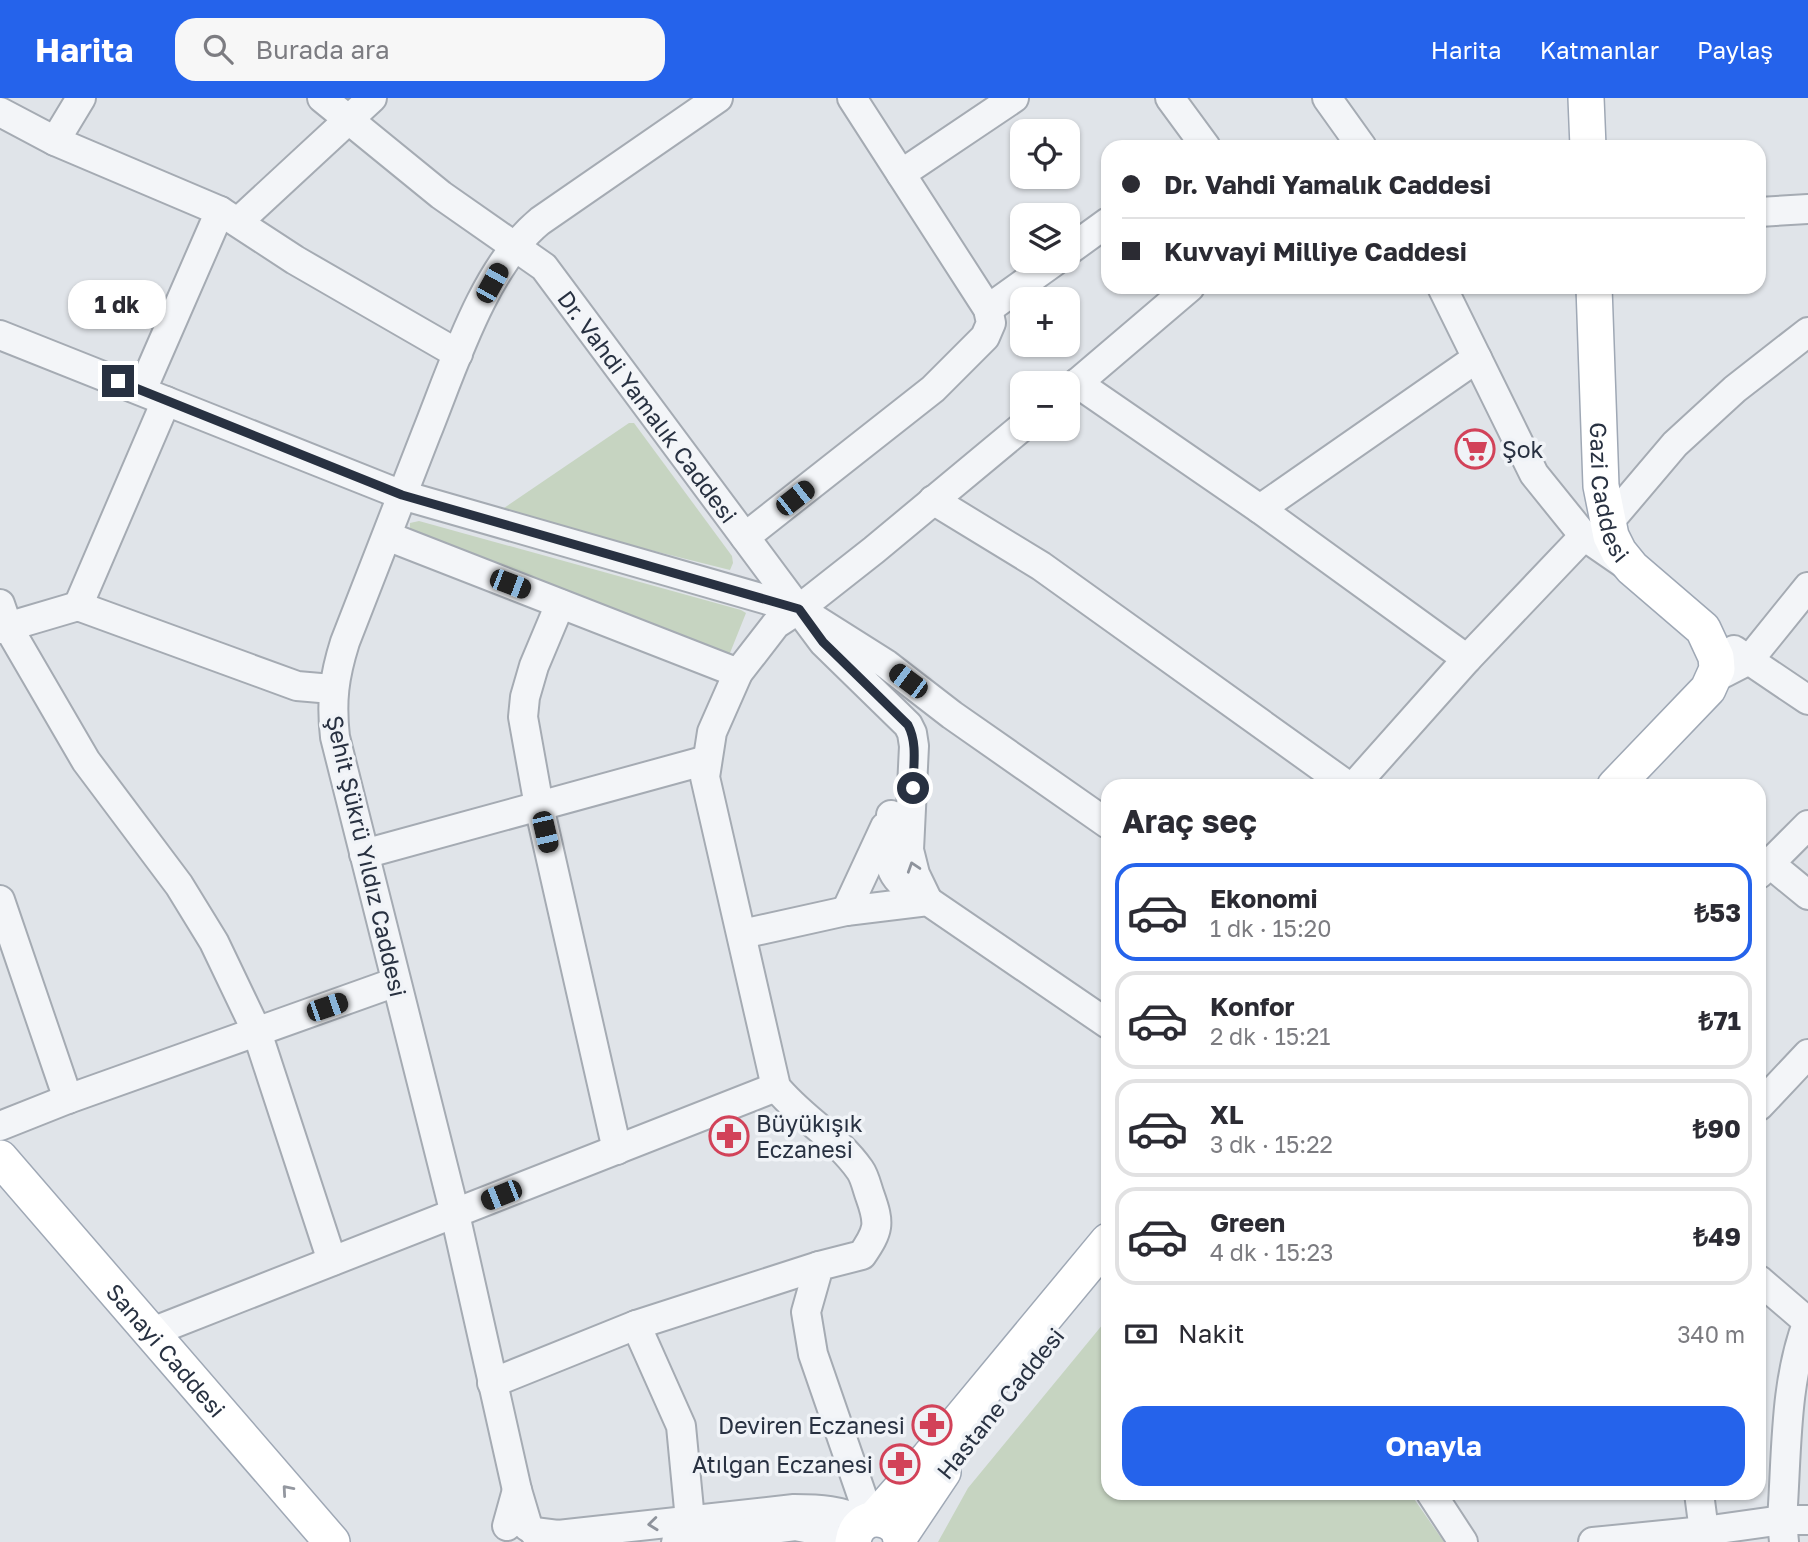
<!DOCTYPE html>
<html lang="tr">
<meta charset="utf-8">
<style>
body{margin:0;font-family:"Golos Text",sans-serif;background:#f7f7f7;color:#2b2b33;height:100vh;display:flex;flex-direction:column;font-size:26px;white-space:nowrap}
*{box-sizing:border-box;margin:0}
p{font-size:23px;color:#7c7c81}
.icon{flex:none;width:38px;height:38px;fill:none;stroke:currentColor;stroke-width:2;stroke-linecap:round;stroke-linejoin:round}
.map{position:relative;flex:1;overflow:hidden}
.drawer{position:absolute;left:1101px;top:681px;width:665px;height:721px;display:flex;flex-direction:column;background:#fff;border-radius:21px;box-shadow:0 2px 5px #0004}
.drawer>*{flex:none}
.guide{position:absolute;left:1101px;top:42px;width:665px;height:154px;border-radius:21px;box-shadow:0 2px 5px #0004;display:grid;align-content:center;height:154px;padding:0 21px;background:#fff}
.fabs{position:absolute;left:1010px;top:21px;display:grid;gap:14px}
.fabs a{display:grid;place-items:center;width:70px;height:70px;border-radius:14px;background:#fff;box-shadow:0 2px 5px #0004;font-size:35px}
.end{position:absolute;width:32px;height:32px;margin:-16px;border:9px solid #283141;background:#fff;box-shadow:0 0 0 4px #fff}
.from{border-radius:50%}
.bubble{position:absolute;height:49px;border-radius:21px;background:#fff;box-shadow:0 2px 5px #0004;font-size:23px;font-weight:700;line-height:49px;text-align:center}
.car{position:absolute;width:21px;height:42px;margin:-21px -10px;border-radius:9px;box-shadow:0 0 5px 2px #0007;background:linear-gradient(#222 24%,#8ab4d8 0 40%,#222 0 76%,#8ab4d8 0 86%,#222 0)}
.guide b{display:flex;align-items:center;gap:24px;height:66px;font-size:26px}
.guide b+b{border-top:2px solid #e1e1e2}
.guide i{width:18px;height:18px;background:#2b2b33}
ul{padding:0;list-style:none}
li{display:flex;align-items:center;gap:21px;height:98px;margin:0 14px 10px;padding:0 7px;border:4px solid #e1e1e2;border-radius:21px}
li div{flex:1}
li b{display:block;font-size:26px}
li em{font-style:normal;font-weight:700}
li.current{border-color:#2563eb}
li>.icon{width:63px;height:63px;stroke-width:1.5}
h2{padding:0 21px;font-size:32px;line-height:84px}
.pay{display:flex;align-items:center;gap:18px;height:77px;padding:0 21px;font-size:26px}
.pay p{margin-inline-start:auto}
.button{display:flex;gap:14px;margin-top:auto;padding:14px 21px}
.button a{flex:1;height:80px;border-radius:21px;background:#2563eb;color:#fff;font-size:28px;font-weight:700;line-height:80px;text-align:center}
header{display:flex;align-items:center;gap:42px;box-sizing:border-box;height:98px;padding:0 35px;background:#2563eb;color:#fff}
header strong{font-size:33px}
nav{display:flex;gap:38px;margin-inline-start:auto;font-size:24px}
.search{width:490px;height:63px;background:#f7f7f7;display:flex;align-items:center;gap:18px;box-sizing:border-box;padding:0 24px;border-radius:21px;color:#7c7c81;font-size:26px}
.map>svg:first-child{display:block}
</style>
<header>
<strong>Harita</strong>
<div class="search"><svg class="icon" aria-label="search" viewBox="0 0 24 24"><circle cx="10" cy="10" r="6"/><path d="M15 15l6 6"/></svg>Burada ara</div>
<nav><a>Harita</a><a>Katmanlar</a><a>Paylaş</a></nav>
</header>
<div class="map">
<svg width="1808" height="1444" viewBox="0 0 1808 1444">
<rect width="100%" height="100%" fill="#e0e4e9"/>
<g fill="#c6d4c1">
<path d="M629 325H634L732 458 733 465 730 472 510 417 504 410Z"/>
<path d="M419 423 741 512 746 515 728 560 410 434V425Z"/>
<path d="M1108 1220V1395H1410L1444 1444H938L968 1390Z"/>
</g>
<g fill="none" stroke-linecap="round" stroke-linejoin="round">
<g stroke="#a5abb3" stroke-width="32">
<g id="minor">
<path id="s1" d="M322 0 441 97 544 169 823 544 908 627 912 635 914 648 909 752 915 776 928 803C881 777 889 766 891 717"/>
<path d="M1170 0 1206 49"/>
<path d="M1327 0 1362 49"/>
<path d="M0 14 55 43 220 113 295 162 458 256"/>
<path d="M55 43 81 0"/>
<path d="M901 76 1014 0"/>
<path d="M1759 114 1808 111"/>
<path d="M238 124 372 0"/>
<path d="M1068 153 1108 124"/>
<path d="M1442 189 1534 376 1584 438 1626 467"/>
<path d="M988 211 1055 163"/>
<path d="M0 237 402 397 799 511 886 566 952 617 1108 726"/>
<path d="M1077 285 1260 411 1467 561"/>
<path d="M142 292 220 113"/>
<path d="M1068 293 1190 189"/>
<path d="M933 402 1041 468 1348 688"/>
<path d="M1260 411 1477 260"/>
<path d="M1608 425 1675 346 1735 291 1808 234"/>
<path d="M387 438 738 575"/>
<path d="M745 439 933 291 985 239 991 225 988 211 852 0"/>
<path d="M0 506 8 529 86 663 179 787 214 844 257 934 332 1163"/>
<path d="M560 506 534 568 525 599 523 619 539 708 617 1052"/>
<path d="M78 508 166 303"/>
<path d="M0 531 78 508 297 588 332 591"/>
<path d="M1734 552 1808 602"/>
<path d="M1714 580 1749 562 1808 489"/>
<path d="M1354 688 1467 561 1584 438"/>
<path d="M364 756 707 662"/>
<path d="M1769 765 1808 797"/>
<path d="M1759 776 1808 727"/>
<path d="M0 802 68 1001"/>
<path d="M846 813 885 729"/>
<path d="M742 836 846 813 928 803 1108 926"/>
<path d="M1759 1008 1808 956"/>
<path d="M0 1028 68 1001 396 884"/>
<path d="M1759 1182 1808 1224"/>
<path d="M636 1227 681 1328 690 1422"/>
<path d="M152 1234 776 989"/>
<path d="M492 1285 636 1227 819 1168"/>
<path d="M517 1392 455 1116 335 639C331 603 334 579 345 544 372 475 399 405 426 336 453 269 484 169 540 123L718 0"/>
<path d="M1431 1395 1463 1444"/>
<path d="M1699 1395 1704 1433"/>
<path d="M870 1421 813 1256 806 1214 819 1168 862 1157C879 1132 880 1126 870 1098 867 1090 865 1079 860 1072 837 1039 801 1020 776 989L705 679 712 634 738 575 776 526 799 511 874 452 1022 329"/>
<path d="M507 1428 517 1392 528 1429"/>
<path d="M534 1434 558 1437 794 1411C819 1411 842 1412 865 1424"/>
<path d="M676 1444 795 1428 811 1431 839 1444"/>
<path d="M1593 1444 1704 1433 1782 1422H1808"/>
<path d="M1784 1444 1782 1422C1787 1356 1784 1285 1808 1223"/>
</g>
</g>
<g stroke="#9fa8b5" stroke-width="38">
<g id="major">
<path d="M1586 0 1588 49"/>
<path id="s2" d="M1594 189 1601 388 1611 438 1619 454 1632 470 1703 531 1716 559 1717 571 1708 591 1615 688"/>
<path id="s3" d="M0 1060 332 1444"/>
<path d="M875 1420 929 1359 1108 1143"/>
<path d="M900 1438 943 1374"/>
<path d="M853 1444C856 1422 877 1414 895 1428"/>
</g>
</g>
<use href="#minor" stroke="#f3f5f8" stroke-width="28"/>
<use href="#major" stroke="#fff" stroke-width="35"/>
</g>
<defs><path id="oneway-chevron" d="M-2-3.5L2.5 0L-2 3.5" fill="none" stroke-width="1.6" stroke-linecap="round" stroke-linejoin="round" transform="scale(1.75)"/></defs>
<g stroke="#8e939c">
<use href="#oneway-chevron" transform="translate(913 769) rotate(-108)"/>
<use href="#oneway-chevron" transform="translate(653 1426) rotate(174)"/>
</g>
<use stroke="#9498a0" href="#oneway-chevron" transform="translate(287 1392) rotate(-131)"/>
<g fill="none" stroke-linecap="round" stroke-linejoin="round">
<path stroke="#283141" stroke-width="9" d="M118 283 402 397 799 511 823 544 908 627C918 646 913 669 913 690"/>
</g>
<defs>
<g id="supermarket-ring" transform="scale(2.0125)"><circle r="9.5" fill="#f0f3f7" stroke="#d24259" stroke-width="1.5"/><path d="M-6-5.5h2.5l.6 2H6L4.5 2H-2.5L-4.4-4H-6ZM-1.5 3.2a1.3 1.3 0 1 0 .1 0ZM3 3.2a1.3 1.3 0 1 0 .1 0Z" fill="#d24259"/></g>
<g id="pharmacy-ring" transform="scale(2.0125)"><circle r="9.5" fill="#f0f3f7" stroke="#d24259" stroke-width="1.5"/><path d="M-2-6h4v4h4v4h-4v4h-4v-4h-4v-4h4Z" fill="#d24259"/></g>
</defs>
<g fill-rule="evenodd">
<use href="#supermarket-ring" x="1475" y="351"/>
<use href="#pharmacy-ring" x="729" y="1038"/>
<use href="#pharmacy-ring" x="932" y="1327"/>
<use href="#pharmacy-ring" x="900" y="1366"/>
</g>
<g text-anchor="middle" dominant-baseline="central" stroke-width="7" stroke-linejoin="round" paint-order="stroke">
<g font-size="23" fill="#283141" stroke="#f0f3f7">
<text stroke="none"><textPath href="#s1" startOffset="453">Dr. Vahdi Yamalık Caddesi</textPath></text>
<text stroke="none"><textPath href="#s2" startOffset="206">Gazi Caddesi</textPath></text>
<text transform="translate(367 758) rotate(77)">Şehit Şükrü Yıldız Caddesi</text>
<text stroke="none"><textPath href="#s3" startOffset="254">Sanayi Caddesi</textPath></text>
<text transform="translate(1000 1305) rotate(-51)">Hastane Caddesi</text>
</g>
<g font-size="23" fill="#283141" stroke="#f0f3f7" text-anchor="start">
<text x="1502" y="351">Şok</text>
<text x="756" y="1025">Büyükışık<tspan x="756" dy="26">Eczanesi</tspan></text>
<text x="905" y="1327" text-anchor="end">Deviren Eczanesi</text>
<text x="873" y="1366" text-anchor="end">Atılgan Eczanesi</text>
</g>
</g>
</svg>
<div class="fabs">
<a><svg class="icon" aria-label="locate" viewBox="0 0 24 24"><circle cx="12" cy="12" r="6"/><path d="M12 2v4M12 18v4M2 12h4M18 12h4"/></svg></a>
<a><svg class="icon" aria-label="layers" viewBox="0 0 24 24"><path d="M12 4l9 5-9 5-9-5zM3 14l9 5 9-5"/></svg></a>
<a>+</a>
<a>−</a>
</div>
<i class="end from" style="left:913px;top:690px"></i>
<i class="end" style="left:118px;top:283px"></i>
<div class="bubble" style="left:68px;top:182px;width:98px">1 dk</div>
<i class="car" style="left:492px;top:185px;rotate:29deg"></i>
<i class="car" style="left:795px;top:400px;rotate:52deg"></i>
<i class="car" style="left:510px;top:486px;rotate:111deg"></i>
<i class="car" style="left:908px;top:583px;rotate:307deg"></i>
<i class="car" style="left:545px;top:734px;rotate:167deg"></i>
<i class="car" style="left:327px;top:909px;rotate:71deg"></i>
<i class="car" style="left:501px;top:1097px;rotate:248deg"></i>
<div class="guide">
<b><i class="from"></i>Dr. Vahdi Yamalık Caddesi</b>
<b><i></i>Kuvvayi Milliye Caddesi</b>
</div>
<section class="drawer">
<h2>Araç seç</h2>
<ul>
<li class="current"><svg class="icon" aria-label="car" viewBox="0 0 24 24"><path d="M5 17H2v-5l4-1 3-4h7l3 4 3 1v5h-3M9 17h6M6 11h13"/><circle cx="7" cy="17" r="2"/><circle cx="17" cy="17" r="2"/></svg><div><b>Ekonomi</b><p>1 dk · 15:20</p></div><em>₺53</em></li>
<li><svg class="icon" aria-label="car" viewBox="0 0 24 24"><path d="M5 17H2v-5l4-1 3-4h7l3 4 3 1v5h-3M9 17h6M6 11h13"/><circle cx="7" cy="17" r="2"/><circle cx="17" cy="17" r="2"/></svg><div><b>Konfor</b><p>2 dk · 15:21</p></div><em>₺71</em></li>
<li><svg class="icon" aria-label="car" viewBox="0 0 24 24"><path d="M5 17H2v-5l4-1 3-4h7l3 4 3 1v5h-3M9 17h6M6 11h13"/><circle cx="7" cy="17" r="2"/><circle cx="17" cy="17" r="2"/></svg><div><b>XL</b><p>3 dk · 15:22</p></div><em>₺90</em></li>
<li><svg class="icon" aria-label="car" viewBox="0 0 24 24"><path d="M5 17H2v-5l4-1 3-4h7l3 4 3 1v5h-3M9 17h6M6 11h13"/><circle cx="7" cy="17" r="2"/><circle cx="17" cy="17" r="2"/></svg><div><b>Green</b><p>4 dk · 15:23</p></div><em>₺49</em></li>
</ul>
<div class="pay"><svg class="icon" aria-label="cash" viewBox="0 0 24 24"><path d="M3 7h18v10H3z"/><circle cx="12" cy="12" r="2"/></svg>Nakit<p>340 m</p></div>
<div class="button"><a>Onayla</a></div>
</section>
</div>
